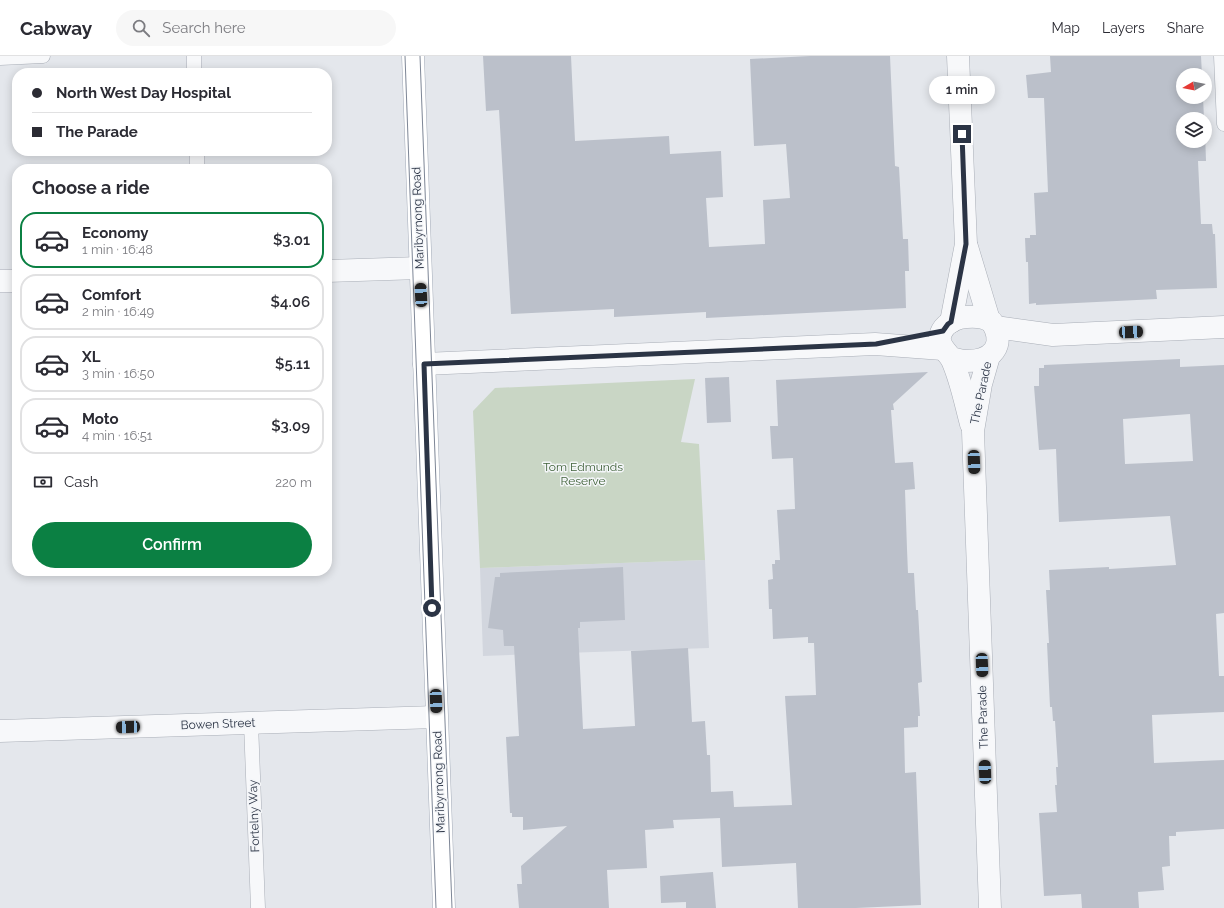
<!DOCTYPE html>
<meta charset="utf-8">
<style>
body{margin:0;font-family:Raleway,sans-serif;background:#f7f7f7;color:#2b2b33;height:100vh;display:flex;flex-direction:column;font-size:15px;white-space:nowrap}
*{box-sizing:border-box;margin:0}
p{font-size:13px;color:#7c7c81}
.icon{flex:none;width:22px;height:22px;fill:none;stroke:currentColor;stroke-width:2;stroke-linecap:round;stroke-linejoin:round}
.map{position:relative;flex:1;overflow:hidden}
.side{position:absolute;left:12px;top:108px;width:320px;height:412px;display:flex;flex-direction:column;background:#fff;border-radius:16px;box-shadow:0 2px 10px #0003}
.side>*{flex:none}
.top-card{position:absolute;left:12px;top:12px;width:320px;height:88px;border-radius:16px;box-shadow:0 2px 10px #0003;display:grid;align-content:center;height:88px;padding:0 20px;background:#fff}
.needle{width:26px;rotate:260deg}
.fabs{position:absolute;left:1176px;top:12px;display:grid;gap:8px}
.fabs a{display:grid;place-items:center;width:36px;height:36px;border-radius:50%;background:#fff;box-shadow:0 2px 10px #0003;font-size:20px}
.end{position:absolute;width:18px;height:18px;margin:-9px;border:5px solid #2b3445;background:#fff;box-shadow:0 0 0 2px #fff}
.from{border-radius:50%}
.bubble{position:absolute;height:28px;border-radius:14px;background:#fff;box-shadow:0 2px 10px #0003;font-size:13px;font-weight:600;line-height:28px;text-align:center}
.car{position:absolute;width:12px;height:24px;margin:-12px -6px;border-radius:5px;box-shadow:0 0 3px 1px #0007;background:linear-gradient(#222 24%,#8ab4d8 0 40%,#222 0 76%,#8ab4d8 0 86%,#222 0)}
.top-card b{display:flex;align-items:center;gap:14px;height:38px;font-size:15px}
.top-card b+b{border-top:1px solid #e1e1e2}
.top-card i{width:10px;height:10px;background:#2b2b33}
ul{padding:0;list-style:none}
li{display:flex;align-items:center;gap:12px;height:56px;margin:0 8px 6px;padding:0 12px;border:2px solid #e1e1e2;border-radius:16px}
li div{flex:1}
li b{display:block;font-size:15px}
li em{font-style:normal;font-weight:600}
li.current{border-color:#0b8043}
li>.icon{width:36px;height:36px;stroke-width:1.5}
h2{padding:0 20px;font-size:18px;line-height:48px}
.pay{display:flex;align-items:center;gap:10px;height:44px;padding:0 20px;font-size:15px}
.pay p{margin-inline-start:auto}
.cta{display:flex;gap:8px;margin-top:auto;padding:8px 20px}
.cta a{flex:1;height:46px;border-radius:24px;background:#0b8043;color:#fff;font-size:16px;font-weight:600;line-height:46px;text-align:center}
header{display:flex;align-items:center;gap:24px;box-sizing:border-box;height:56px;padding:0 20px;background:#fff;border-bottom:1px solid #e1e1e2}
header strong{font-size:19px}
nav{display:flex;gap:22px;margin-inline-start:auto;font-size:14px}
.search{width:280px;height:36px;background:#f7f7f7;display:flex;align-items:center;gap:10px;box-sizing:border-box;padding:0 14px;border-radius:22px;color:#7c7c81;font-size:15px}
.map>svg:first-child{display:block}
</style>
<header>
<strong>Cabway</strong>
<div class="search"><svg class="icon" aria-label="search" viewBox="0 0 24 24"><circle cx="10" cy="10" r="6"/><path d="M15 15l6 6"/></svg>Search here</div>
<nav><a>Map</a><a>Layers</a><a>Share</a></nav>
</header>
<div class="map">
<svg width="1224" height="852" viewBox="0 0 1224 852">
<rect width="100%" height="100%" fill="#e4e7ec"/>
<path fill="#d2d6de" d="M705 504 709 592 483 600 480 512Z"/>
<path fill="#c9d6c5" d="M695 323 681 386 699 388 705 504 480 512 473 355 495 332Z"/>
<g fill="#bbc0ca" fill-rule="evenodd">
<path d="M483 0H571L575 85 669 80 670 98 721 95 723 141 706 142 709 191 765 188 763 144 790 142 786 88 754 90 750 3 810 0H890L895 110 899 111 903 183H908L909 215H905L906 252 706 262V256L614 261V253L511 258 499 54 486 55Z"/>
<path d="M1050 0H1201L1202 19H1183V41H1203L1204 63H1183V85H1205V76L1206 105H1198L1201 168H1212L1213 178H1215L1217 232 1156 234 1157 243 1036 249V247L1029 248 1028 206H1026L1025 182H1030V179H1036L1034 137 1048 136 1044 42H1028L1026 19 1051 16Z"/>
<path d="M1180 303V311L1224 309V557L1216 558 1219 620H1224V656L1152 659 1154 707 1224 704V773L1176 776V780H1169L1170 810 1162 811 1164 834 1138 836 1139 852H1082L1081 838 1044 840 1039 757 1057 756 1055 729H1057L1056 711H1058L1055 665H1053L1052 651H1050L1047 587H1049L1046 534H1050L1049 514 1109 511V513L1176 509 1170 460 1059 466 1056 393 1039 394 1034 330H1039V312H1044V309ZM1190 358 1193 405 1125 408 1123 363Z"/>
<path d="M928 316 893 348 894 354H891L895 407 913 406 915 433 905 434 907 493 908 517H914L916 554H918L922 626 918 627 920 660H918V671L904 672 905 717 916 716 921 849 856 852H798L796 807 722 811 720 762 673 764 674 772 645 774 647 812 607 814 609 852H519L517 828H522L521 810 567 770 523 774V761H512V757H510L506 681 519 680 514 590H504L503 574 488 572 495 521H500V517L623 511 625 564 580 566V572H578L583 673 635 670 631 595 688 592 692 666 705 665 707 699H710L711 736 733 735 734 751 792 749 785 640 816 639 814 587H808V581L773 583 772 553H769L768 524 773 523 772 508H775V504H780L777 454 795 453 793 402 772 403 770 370H778L776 324Z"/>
<path d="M729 321 731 366 707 367 705 322Z"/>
<path d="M713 816 716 852H686V846L661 847 660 820Z"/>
</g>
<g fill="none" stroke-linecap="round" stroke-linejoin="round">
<g stroke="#a9aeb7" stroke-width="15">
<g id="service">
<path d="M194 0V17"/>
<path d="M1221 0 1224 68"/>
<path d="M0 2 43 0"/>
<path d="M197 95V113"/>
<path d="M251 667 258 852"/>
</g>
</g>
<g stroke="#a9aeb7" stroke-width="23">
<g id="minor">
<path d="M967 191 989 264"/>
<path d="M327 215 420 212"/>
<path d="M0 225H17"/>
<path d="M951 266 966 188 958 0"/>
<path d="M995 271 1053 279 1224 271"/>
<path d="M989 300 981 328 973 375 990 852"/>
<path d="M951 302C956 303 962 305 967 305 992 305 1006 290 992 266 983 260 971 260 960 262 953 264 944 269 941 277 936 289 948 296 952 304 961 324 965 346 971 368"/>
<path d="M424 308 875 288 943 293"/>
<path d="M0 675 436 661"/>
</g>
</g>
<g stroke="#a3abb8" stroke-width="23">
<path id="primary" d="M413 0 444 852"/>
</g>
<use href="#service" stroke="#f7f8fa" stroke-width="14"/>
<use href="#minor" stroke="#f7f8fa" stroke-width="22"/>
<use href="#primary" stroke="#fff" stroke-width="22"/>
<g stroke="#7d8696" stroke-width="1">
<path d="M405 0 436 852"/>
<path d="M420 0 452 852"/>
</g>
</g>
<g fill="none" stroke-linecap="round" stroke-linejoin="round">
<path stroke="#2b3445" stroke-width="5" d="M432 552 424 308 876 288 943 275 948 268 951 266 966 188 962 78"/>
</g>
<g text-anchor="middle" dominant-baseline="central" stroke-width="3" stroke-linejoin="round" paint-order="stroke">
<g font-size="12" fill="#2b3445" stroke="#f4f6f9">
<text transform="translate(418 162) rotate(-92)">Maribyrnong Road</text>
<text transform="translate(981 337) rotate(-78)">The Parade</text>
<text transform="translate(983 661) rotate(-92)">The Parade</text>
<text transform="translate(218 668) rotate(-2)">Bowen Street</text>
<text transform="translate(439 726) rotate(-92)">Maribyrnong Road</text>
<text transform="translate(254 760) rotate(-92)">Fortelny Way</text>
</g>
<g font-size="12" fill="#3f6138" stroke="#f4f6f9">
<text x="583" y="411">Tom Edmunds<tspan x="583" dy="14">Reserve</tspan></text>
</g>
</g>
</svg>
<div class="fabs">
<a><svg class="needle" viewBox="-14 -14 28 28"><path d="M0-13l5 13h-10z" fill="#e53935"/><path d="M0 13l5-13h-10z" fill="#7c7c81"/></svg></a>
<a><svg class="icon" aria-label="layers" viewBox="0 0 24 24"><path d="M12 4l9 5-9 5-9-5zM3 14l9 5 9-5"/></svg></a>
</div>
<i class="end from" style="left:432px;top:552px"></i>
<i class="end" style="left:962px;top:78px"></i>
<div class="bubble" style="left:929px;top:20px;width:66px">1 min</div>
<i class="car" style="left:421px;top:239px;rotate:357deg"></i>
<i class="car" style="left:1131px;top:276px;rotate:87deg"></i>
<i class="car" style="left:974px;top:406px;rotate:178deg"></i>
<i class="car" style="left:982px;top:609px;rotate:178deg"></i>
<i class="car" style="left:436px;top:645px;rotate:178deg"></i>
<i class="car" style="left:128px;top:671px;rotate:268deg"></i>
<i class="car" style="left:985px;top:716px;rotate:358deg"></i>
<div class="top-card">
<b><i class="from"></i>North West Day Hospital</b>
<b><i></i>The Parade</b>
</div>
<section class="side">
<h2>Choose a ride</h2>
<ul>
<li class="current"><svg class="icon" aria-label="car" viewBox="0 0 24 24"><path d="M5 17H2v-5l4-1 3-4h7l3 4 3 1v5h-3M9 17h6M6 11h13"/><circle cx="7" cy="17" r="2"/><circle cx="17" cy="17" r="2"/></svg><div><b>Economy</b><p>1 min · 16:48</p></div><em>$3.01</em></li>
<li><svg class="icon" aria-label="car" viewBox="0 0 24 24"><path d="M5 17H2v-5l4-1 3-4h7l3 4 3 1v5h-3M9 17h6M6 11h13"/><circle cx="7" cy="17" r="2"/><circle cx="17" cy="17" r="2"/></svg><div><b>Comfort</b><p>2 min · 16:49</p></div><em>$4.06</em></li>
<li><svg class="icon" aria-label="car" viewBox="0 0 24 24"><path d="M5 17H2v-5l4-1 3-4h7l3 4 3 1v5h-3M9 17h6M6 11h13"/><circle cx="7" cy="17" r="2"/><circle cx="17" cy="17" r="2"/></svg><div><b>XL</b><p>3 min · 16:50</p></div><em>$5.11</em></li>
<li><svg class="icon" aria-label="car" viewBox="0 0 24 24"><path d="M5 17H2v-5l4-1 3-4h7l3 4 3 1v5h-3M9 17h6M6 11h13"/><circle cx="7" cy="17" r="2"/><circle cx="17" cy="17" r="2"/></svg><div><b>Moto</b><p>4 min · 16:51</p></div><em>$3.09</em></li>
</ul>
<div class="pay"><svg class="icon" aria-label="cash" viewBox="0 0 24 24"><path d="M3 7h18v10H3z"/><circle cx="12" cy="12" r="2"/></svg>Cash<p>220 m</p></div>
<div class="cta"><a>Confirm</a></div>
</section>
</div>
